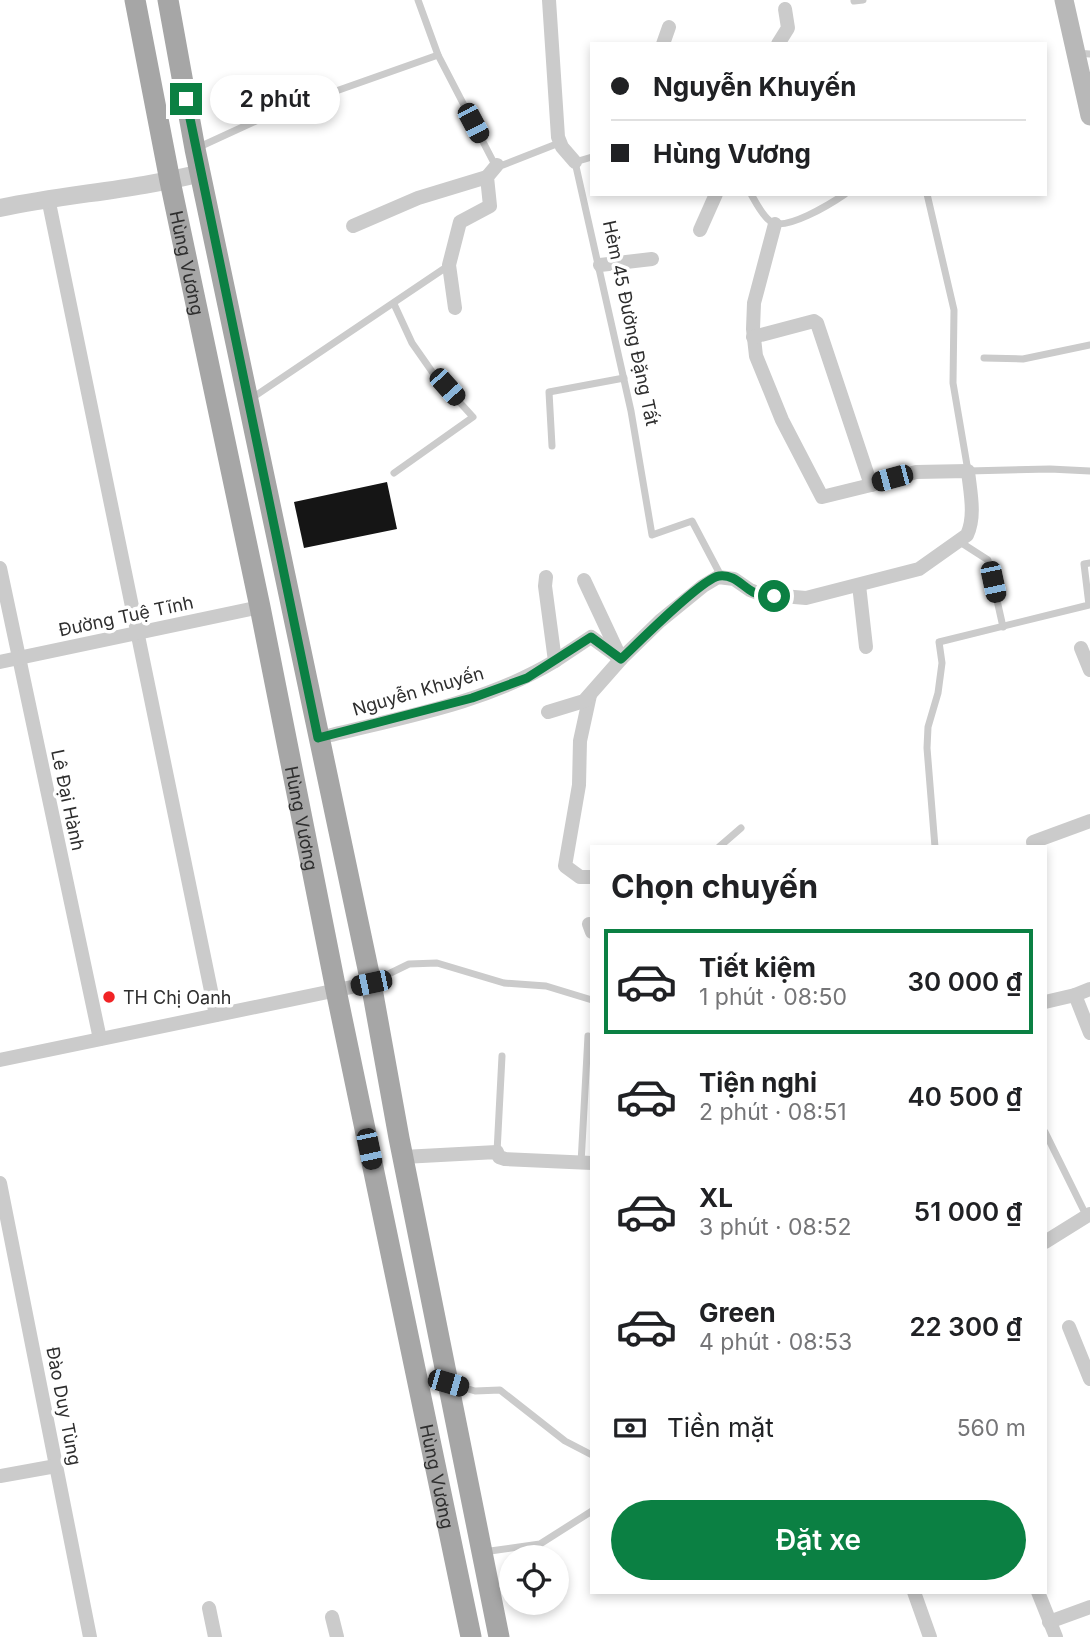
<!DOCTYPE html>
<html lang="vi">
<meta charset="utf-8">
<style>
body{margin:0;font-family:Inter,sans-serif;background:#f2f2f2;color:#202124;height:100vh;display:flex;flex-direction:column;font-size:26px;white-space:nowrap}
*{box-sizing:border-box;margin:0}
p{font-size:23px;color:#757577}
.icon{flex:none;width:38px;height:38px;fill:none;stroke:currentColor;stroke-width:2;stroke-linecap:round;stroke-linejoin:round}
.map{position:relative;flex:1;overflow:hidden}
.side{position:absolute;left:590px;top:845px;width:457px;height:749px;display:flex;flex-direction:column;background:#fff;border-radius:0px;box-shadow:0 4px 10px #0003}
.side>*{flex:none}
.hud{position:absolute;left:590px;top:42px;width:457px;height:154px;border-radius:0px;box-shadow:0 4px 10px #0003;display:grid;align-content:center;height:154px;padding:0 21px;background:#fff}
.buttons{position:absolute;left:499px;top:1545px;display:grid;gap:14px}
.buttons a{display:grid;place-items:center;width:70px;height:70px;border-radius:50%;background:#fff;box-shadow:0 4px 10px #0003;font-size:35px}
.end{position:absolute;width:32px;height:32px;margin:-16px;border:9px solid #0b8043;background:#fff;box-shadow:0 0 0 4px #fff}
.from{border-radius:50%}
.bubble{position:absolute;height:49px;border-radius:24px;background:#fff;box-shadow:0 4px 10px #0003;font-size:23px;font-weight:600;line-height:49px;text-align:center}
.car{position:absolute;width:21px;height:42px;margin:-21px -10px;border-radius:9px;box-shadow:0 0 5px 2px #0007;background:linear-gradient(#222 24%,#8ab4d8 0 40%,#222 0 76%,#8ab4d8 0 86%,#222 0)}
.hud b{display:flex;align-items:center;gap:24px;height:66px;font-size:26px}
.hud b+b{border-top:2px solid #e0e0e0}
.hud i{width:18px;height:18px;background:#202124}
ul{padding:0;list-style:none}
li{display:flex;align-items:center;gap:21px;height:105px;margin:0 14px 10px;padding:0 7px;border:4px solid transparent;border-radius:0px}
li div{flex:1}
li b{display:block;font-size:26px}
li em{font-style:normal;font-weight:600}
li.active{border-color:#0b8043}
li>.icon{width:63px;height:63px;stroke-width:1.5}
h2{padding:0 21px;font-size:32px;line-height:84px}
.pay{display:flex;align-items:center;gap:18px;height:77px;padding:0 21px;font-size:26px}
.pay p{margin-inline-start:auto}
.action{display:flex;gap:14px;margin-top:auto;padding:14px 21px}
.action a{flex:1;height:80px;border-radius:42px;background:#0b8043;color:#fff;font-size:28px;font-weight:600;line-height:80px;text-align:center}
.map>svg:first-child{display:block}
</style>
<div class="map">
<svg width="1090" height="1637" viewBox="0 0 1090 1637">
<rect width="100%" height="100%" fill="#fff"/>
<path fill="#151515" d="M387 482 397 529 304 548 294 502Z"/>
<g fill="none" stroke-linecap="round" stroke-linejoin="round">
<g stroke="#cbcbcb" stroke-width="7">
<path d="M418 0 438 55 494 163 497 165H503L559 143"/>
<path d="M854 1 863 0"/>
<path d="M1076 53 1090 54"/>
<path d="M197 148 271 114 438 55"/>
<path d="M592 157 575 162 631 411 652 535 692 521 721 576"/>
<path d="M751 194C756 203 762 215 770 221 784 233 832 203 845 194"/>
<path d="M927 194 954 310 953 383 968 471 1050 469 1090 471"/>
<path d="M394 304 412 343 433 373 473 417 394 473"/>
<path d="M984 358 1023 359 1090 345"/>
<path d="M252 398 448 266"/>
<path d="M552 446 549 392 624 378"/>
<path d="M960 542 988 560 1003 627"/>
<path d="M719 847 741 828"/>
<path d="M935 847 927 748 928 727 938 693 942 663 939 642 1089 605 1084 564 1090 563"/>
<path d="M374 981 409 964 437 963 504 983 546 986 592 1000"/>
<path d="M1045 1132 1086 1215"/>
<path d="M497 1152 502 1056"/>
<path d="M581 1163 588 1036"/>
<path d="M452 1384 475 1391 500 1390 565 1441 592 1455"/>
<path d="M483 1552 540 1544 592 1511"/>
</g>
<g stroke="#cbcbcb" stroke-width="14">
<path d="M549 0 558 137 562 147 575 162"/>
<path d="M663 44 669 27"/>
<path d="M778 44 788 28 785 9"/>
<path d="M48 198 216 1015"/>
<path d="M775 224 754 303 753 329 756 356 782 420 822 497 871 485"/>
<path d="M353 226 418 198 487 177"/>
<path d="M700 230 716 194"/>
<path d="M600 265 652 259"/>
<path d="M455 308 449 265 460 222 490 206 487 177 497 165"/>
<path d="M0 568 100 1039"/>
<path d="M584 580 621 659"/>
<path d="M859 585 866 647"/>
<path d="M1081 648 1090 670"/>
<path d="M555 661 591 637 617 656"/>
<path d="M0 662 260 607"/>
<path d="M590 695 580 741 579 785 565 866 580 877H592"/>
<path d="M548 712 584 701 621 659 660 621 703 586 718 577 734 579 750 590 760 594 806 598 919 569 967 535C976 516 970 491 968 471L916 472 871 485 817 323 814 321 753 337"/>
<path d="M319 738C398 718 484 704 555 661L545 586 546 577"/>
<path d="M1033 842 1090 821"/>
<path d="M589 924 592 932"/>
<path d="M1075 995 1090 989"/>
<path d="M1045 1002 1075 995 1090 1033"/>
<path d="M0 1060 371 983"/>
<path d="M403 1157 497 1152 499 1157 505 1159 592 1163"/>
<path d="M0 1183 90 1637"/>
<path d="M1045 1242 1090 1214"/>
<path d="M1069 1327 1090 1379"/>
<path d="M0 1476 56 1466"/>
<path d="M914 1592 930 1637"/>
<path d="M1038 1592 1056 1637"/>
<path d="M209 1608 215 1637"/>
<path d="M332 1617 337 1637"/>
<path d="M1049 1622 1090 1607"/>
</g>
<path stroke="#cbcbcb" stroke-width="18" d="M0 208C66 194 135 190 201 173"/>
<path stroke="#b8b8b8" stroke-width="19" d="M1064 0 1090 116"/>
<g stroke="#a6a6a6" stroke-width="21">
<path id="s1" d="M135 0 170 181 260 607 336 990 471 1637"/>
<path d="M168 0 195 149 371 983 399 1138 499 1637"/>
</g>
</g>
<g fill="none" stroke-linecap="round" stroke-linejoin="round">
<path stroke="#0b8043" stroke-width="9" d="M186 99 318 738 472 698 527 678 591 637 621 659C637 644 701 579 719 576 734 574 742 586 753 592 760 595 767 595 774 596"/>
</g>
<circle fill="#f12325" stroke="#fff" stroke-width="2.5" cx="109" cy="997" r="7"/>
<g text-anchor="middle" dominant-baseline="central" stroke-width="7" stroke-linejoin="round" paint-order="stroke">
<g font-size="18" fill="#2e2e2e" stroke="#fff">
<text stroke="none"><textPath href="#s1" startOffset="268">Hùng Vương</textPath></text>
<text transform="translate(631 323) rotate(78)">Hẻm 45 Đường Đặng Tất</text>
<text transform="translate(126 616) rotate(-12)">Đường Tuệ Tĩnh</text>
<text transform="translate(418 691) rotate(-16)">Nguyễn Khuyến</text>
<text transform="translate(68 800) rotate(78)">Lê Đại Hành</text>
<text stroke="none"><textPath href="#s1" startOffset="835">Hùng Vương</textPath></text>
<text transform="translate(64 1406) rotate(79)">Đào Duy Tùng</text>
<text stroke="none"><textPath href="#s1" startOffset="1507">Hùng Vương</textPath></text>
</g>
<g font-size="18" fill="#2e2e2e" stroke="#fff" text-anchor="start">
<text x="123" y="997">TH Chị Oanh</text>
</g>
</g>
</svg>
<div class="buttons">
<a><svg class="icon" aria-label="locate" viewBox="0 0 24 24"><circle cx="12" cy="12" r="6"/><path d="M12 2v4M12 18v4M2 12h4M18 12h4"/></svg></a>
</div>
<i class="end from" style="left:774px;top:596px"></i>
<i class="end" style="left:186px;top:99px"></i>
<div class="bubble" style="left:210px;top:75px;width:130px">2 phút</div>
<i class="car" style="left:473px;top:123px;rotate:152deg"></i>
<i class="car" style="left:447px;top:387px;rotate:138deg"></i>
<i class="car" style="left:892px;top:478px;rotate:255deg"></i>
<i class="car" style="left:993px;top:582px;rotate:168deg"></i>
<i class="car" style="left:371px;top:983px;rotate:258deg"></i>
<i class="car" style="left:369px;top:1149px;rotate:168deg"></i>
<i class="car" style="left:448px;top:1383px;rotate:106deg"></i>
<div class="hud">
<b><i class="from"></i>Nguyễn Khuyến</b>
<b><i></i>Hùng Vương</b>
</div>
<section class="side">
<h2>Chọn chuyến</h2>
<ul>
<li class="active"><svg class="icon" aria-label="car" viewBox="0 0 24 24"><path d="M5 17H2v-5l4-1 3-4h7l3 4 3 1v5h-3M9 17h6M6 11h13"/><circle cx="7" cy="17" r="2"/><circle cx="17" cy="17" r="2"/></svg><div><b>Tiết kiệm</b><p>1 phút · 08:50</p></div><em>30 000 ₫</em></li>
<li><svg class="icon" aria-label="car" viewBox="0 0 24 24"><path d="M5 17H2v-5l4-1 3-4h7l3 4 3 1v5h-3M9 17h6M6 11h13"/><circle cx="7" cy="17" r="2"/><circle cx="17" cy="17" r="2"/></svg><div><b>Tiện nghi</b><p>2 phút · 08:51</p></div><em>40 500 ₫</em></li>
<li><svg class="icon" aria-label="car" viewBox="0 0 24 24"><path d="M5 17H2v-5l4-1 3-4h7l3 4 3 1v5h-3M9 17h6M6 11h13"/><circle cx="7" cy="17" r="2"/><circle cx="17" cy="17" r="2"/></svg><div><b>XL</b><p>3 phút · 08:52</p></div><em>51 000 ₫</em></li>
<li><svg class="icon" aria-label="car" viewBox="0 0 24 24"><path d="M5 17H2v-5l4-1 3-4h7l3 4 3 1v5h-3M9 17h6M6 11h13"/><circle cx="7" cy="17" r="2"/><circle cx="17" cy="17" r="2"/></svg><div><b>Green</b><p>4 phút · 08:53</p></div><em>22 300 ₫</em></li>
</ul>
<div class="pay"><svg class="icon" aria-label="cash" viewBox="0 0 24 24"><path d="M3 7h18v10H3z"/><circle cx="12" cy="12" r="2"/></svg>Tiền mặt<p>560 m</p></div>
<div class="action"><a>Đặt xe</a></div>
</section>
</div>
